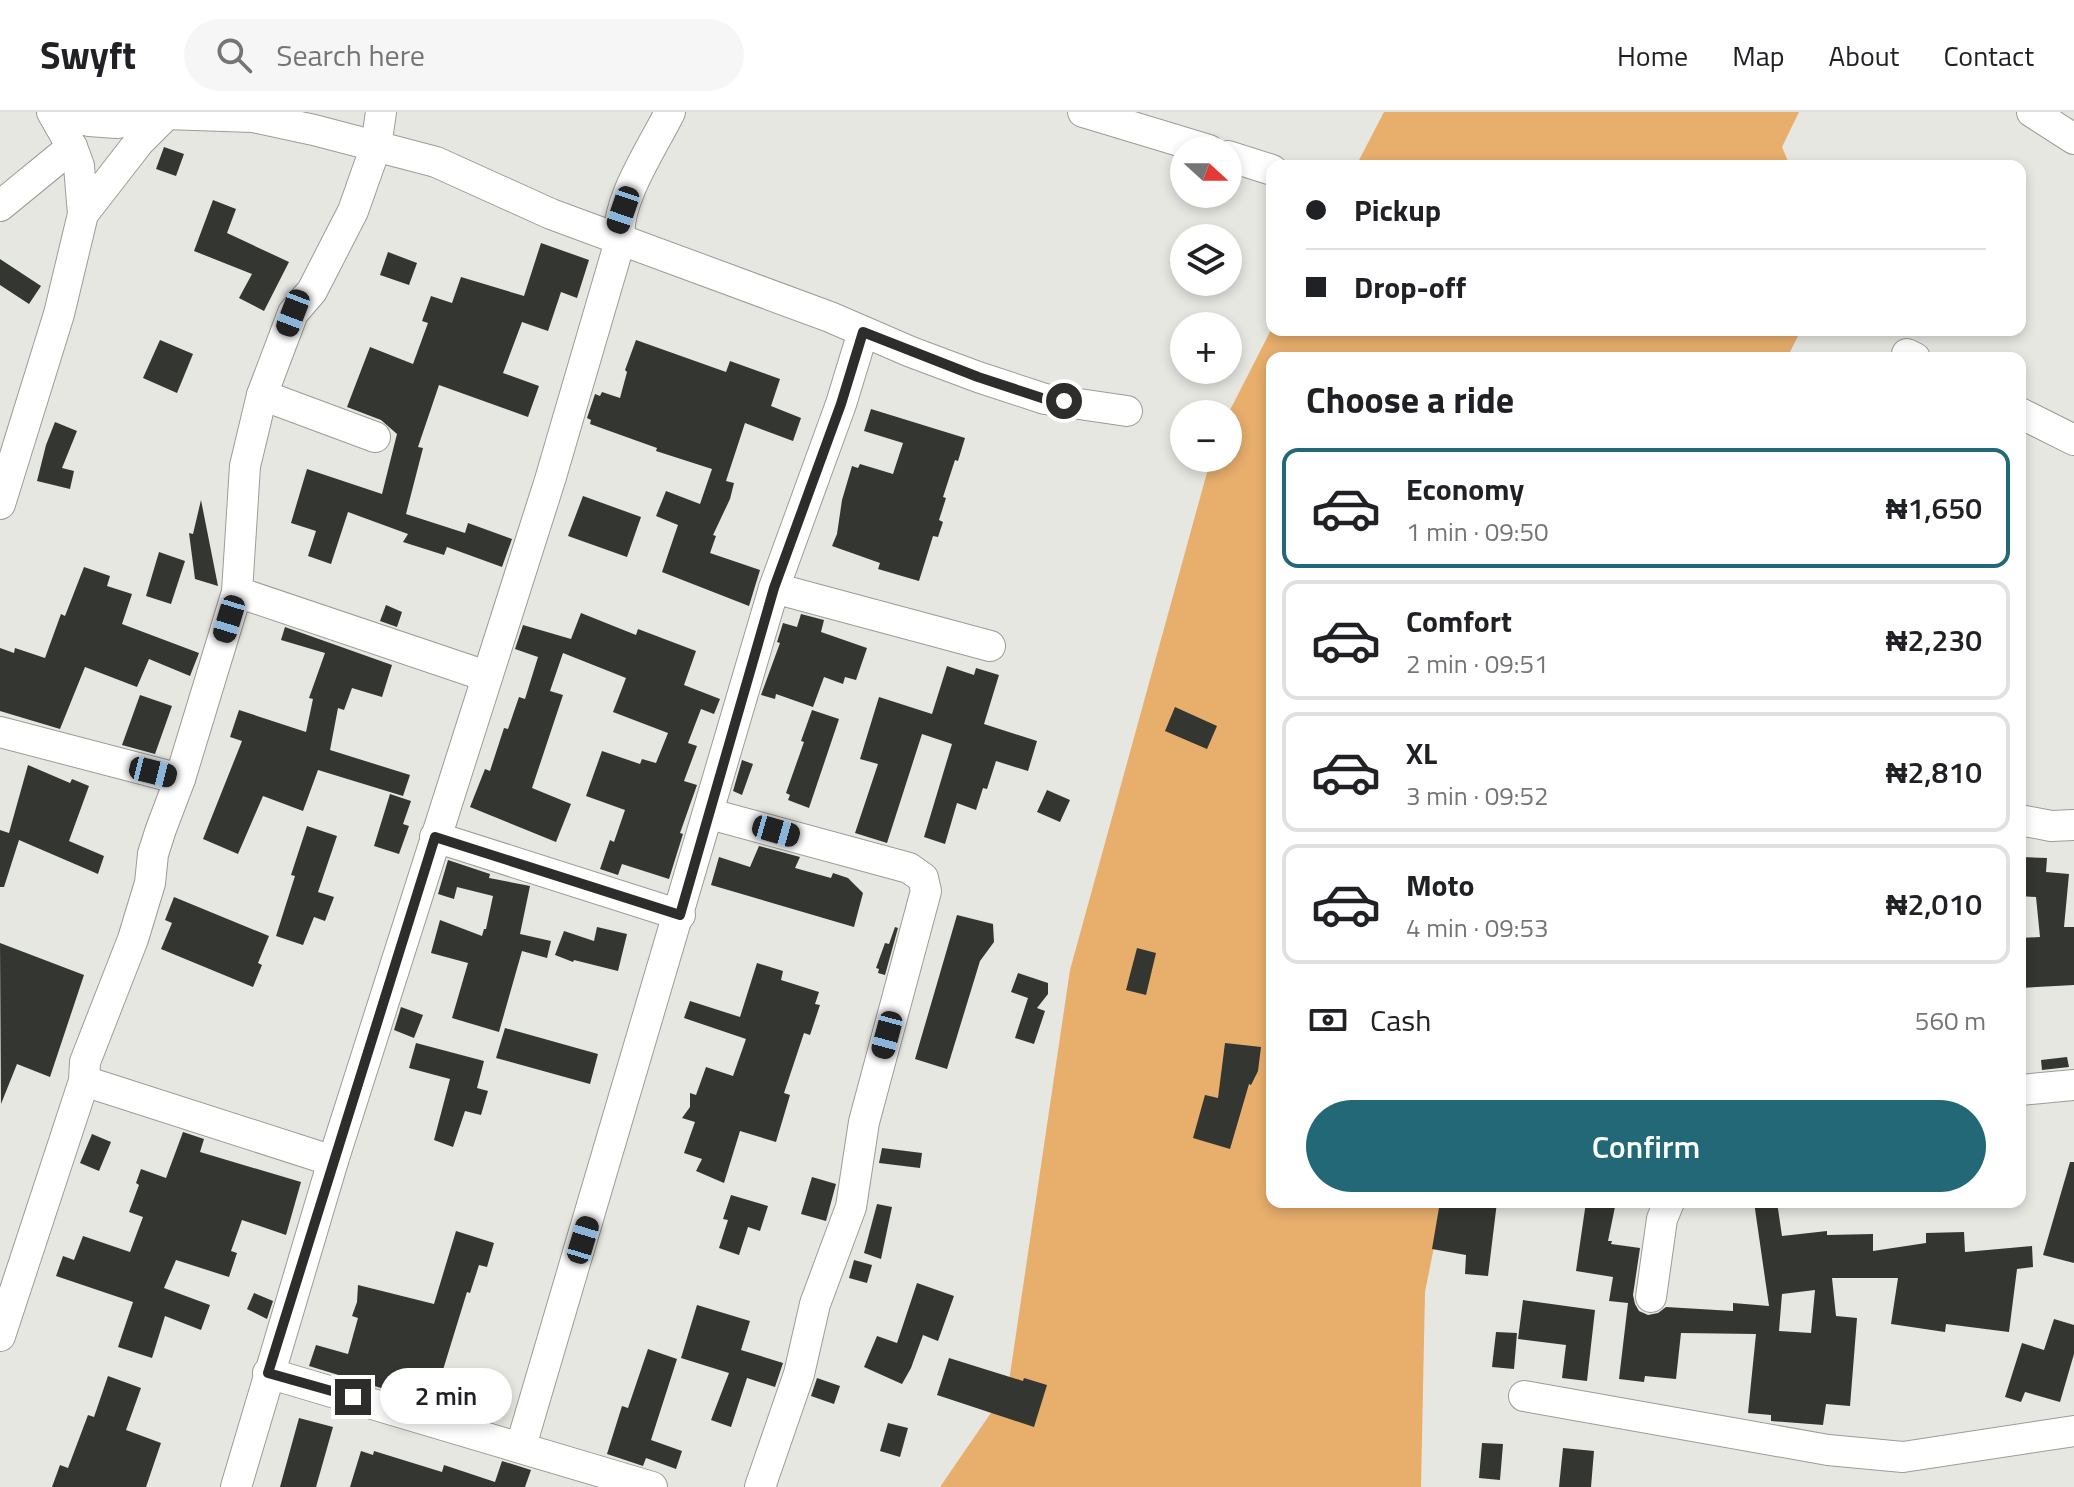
<!DOCTYPE html>
<meta charset="utf-8">
<style>
body{margin:0;font-family:"Titillium Web",sans-serif;background:#f6f6f6;color:#202124;height:100vh;display:flex;flex-direction:column;font-size:30px;white-space:nowrap}
*{box-sizing:border-box;margin:0}
p{font-size:26px;color:#757577}
.icon{flex:none;width:44px;height:44px;fill:none;stroke:currentColor;stroke-width:2;stroke-linecap:round;stroke-linejoin:round}
.map{position:relative;flex:1;overflow:hidden}
.sheet{position:absolute;left:1266px;top:240px;width:760px;height:856px;display:flex;flex-direction:column;background:#fff;border-radius:16px;box-shadow:0 4px 12px #0003}
.sheet>*{flex:none}
.hud{position:absolute;left:1266px;top:48px;width:760px;height:176px;border-radius:16px;box-shadow:0 4px 12px #0003;display:grid;align-content:center;height:176px;padding:0 40px;background:#fff}
.needle{width:52px;rotate:111deg}
.tools{position:absolute;left:1170px;top:24px;display:grid;gap:16px}
.tools a{display:grid;place-items:center;width:72px;height:72px;border-radius:50%;background:#fff;box-shadow:0 4px 12px #0003;font-size:40px}
.end{position:absolute;width:36px;height:36px;margin:-18px;border:10px solid #2d2d2b;background:#fff;box-shadow:0 0 0 4px #fff}
.from{border-radius:50%}
.bubble{position:absolute;height:56px;border-radius:28px;background:#fff;box-shadow:0 4px 12px #0003;font-size:26px;font-weight:600;line-height:56px;text-align:center}
.car{position:absolute;width:24px;height:48px;margin:-24px -12px;border-radius:10px;box-shadow:0 0 6px 2px #0007;background:linear-gradient(#222 24%,#8ab4d8 0 40%,#222 0 76%,#8ab4d8 0 86%,#222 0)}
.hud b{display:flex;align-items:center;gap:28px;height:76px;font-size:30px}
.hud b+b{border-top:2px solid #e0e0e0}
.hud i{width:20px;height:20px;background:#202124}
ul{padding:0;list-style:none}
li{display:flex;align-items:center;gap:24px;height:120px;margin:0 16px 12px;padding:0 24px;border:4px solid #e0e0e0;border-radius:16px}
li div{flex:1}
li b{display:block;font-size:30px}
li em{font-style:normal;font-weight:600}
li.active{border-color:#226877}
li>.icon{width:72px;height:72px;stroke-width:1.5}
h2{padding:0 40px;font-size:36px;line-height:96px}
.pay{display:flex;align-items:center;gap:20px;height:88px;padding:0 40px;font-size:30px}
.pay p{margin-inline-start:auto}
.action{display:flex;gap:16px;margin-top:auto;padding:16px 40px}
.action a{flex:1;height:92px;border-radius:48px;background:#226877;color:#fff;font-size:32px;font-weight:600;line-height:92px;text-align:center}
header{display:flex;align-items:center;gap:48px;box-sizing:border-box;height:112px;padding:0 40px;background:#fff;border-bottom:2px solid #e0e0e0}
header strong{font-size:38px}
nav{display:flex;gap:44px;margin-inline-start:auto;font-size:28px}
.search{width:560px;height:72px;background:#f6f6f6;display:flex;align-items:center;gap:20px;box-sizing:border-box;padding:0 28px;border-radius:44px;color:#757577;font-size:30px}
.map>svg:first-child{display:block}
</style>
<header>
<strong>Swyft</strong>
<div class="search"><svg class="icon" aria-label="search" viewBox="0 0 24 24"><circle cx="10" cy="10" r="6"/><path d="M15 15l6 6"/></svg>Search here</div>
<nav><a>Home</a><a>Map</a><a>About</a><a>Contact</a></nav>
</header>
<div class="map">
<svg width="2074" height="1375" viewBox="0 0 2074 1375">
<rect width="100%" height="100%" fill="#e6e7e1"/>
<g fill="#e7ae6c">
<path d="M1384 0H1799L1782 35 1790 54H1356Z"/>
<path d="M1272 216 1801 218 1787 246H1272V1090H1443L1425 1180 1421 1375H940L1008 1276 1070 858 1211 346H1228V302Z"/>
</g>
<g fill="#343632" fill-rule="evenodd">
<path d="M164 35 184 42 176 64 156 57Z"/>
<path d="M213 88 236 97 227 121 289 150 264 199 239 186 252 162 194 139Z"/>
<path d="M541 131 589 148 577 186 561 180 548 219 522 210 503 261 539 274 528 305 439 273 418 335 423 336 406 402 465 421 468 411 512 427 502 455 447 435 444 443 403 430 408 422 348 400 331 452 308 444 316 419 291 411 307 357 382 382 397 322 381 308 347 295 370 235 413 252 428 211 422 209 431 184 452 191 461 165 524 184Z"/>
<path d="M388 140 417 151 409 173 380 163Z"/>
<path d="M0 147 41 174 29 192 0 173Z"/>
<path d="M160 228 193 242 177 281 143 266Z"/>
<path d="M636 228 726 260 730 249 780 267 771 294 801 306 793 329 745 311 726 369 734 371 730 387 713 423 716 424 710 441 760 458 749 494 662 460 678 413 656 404 666 379 700 392 712 357 656 339 657 336 590 312 591 308 587 306 595 282 600 284 602 280 620 286 627 260 625 258Z"/>
<path d="M871 297 965 326 958 349 955 348 943 385 946 386 939 408 943 410 938 425 933 424 919 469 878 457 880 451 832 434 837 422 842 388 852 354 858 356 860 352 893 362 903 331 864 319Z"/>
<path d="M55 310 77 319 62 356 74 359 70 377 37 369 46 333Z"/>
<path d="M583 384 641 405 627 445 568 424Z"/>
<path d="M201 388 218 474 195 467 189 421 193 422Z"/>
<path d="M159 440 185 449 171 492 146 484Z"/>
<path d="M84 455 110 464 107 474 132 482 122 512 199 541 190 564 149 547 137 575 85 555 60 617 0 599V536L14 541 15 536 45 546 61 502 65 504Z"/>
<path d="M386 493 402 500 397 515 380 509Z"/>
<path d="M581 501 636 523 638 517 696 539 684 573 720 587 714 602 701 597 688 631 697 634 684 669 697 673 680 721 683 722 669 767 622 752 618 763 600 757 610 728 614 730 625 698 586 684 602 639 640 652 642 647 656 651 668 621 613 600 626 566 563 541 550 579 563 583 532 676 571 692 556 730 470 695 485 657 490 659 504 616 508 617 519 585 525 587 538 545 515 537 523 513 571 527Z"/>
<path d="M801 502 824 508 821 520 867 536 856 568 845 565 843 572 824 565 813 595 776 582 775 587 761 583 780 531 777 530 783 511 797 515Z"/>
<path d="M285 515 392 553 382 585 352 576 344 598 338 596 330 638 410 663 403 684 318 658 303 699 263 684 238 742 203 727 242 629 230 625 239 598 306 620 313 587 309 586 325 541 281 528Z"/>
<path d="M947 554 974 563 976 556 999 563 984 612 1037 629 1028 659 996 649 987 677 983 676 976 698 957 691 945 732 924 725 952 632 922 622 887 731 855 721 878 652 860 647 879 585 932 602Z"/>
<path d="M140 583 172 594 155 642 122 633Z"/>
<path d="M1175 595 1217 614 1207 637 1165 619Z"/>
<path d="M812 598 839 607 809 696 788 688 790 683 786 681 804 630 801 629Z"/>
<path d="M742 648 753 652 742 683 733 679Z"/>
<path d="M28 653 70 671 72 667 89 674 69 729 104 744 98 762 19 728 4 775H0V718L9 721Z"/>
<path d="M1047 678 1070 688 1060 710 1037 700Z"/>
<path d="M390 682 411 689 403 712 409 714 399 742 374 734Z"/>
<path d="M307 714 337 724 318 780 334 785 325 809 314 805 303 833 276 824 295 764 291 763Z"/>
<path d="M759 734 800 745 795 756 831 766 833 761 848 766 863 781 854 815 711 773 719 745 750 755Z"/>
<path d="M2021 745 2047 746 2046 760 2069 762 2064 815H2074V873L2020 876V826L2040 825 2036 785 2020 784Z"/>
<path d="M448 748 490 762 489 766 530 774 520 822 551 829 547 846 522 839 499 920 452 906 468 851 431 841 440 808 482 824 484 817H486L493 784 457 775 454 787 438 782Z"/>
<path d="M174 785 269 824 258 851 262 853 253 875 161 837 172 811 165 808Z"/>
<path d="M957 803 993 812 994 830 980 849 947 957 915 947Z"/>
<path d="M597 815 627 822 618 859 574 848 573 850 555 843 564 819 594 829Z"/>
<path d="M895 815 898 816 885 863 878 861 879 857 876 856 885 831 889 832Z"/>
<path d="M0 831 84 863 50 965 17 952 1 992Z"/>
<path d="M1137 836 1156 841 1146 883 1126 878Z"/>
<path d="M757 851 783 859 781 868 819 880 815 892 820 893 810 923 804 921 784 981 790 983 776 1030 740 1019 724 1071 696 1059 702 1047 684 1041 695 1010 682 1006 690 995V981L696 983 706 955 733 964 746 927 684 906 690 889 740 905Z"/>
<path d="M1018 861 1048 871V882L1037 896 1045 899 1034 932 1015 926 1028 886 1011 880Z"/>
<path d="M401 895 423 903 414 926 394 918Z"/>
<path d="M505 916 598 942 590 972 496 946Z"/>
<path d="M416 931 484 949 477 976 488 979 481 1003 465 999 453 1035 434 1028 450 967 409 956Z"/>
<path d="M1225 931 1261 935 1258 959 1251 973 1249 972 1230 1037 1193 1026 1205 983 1218 986Z"/>
<path d="M2067 945 2069 955 2042 958 2041 948Z"/>
<path d="M183 1020 204 1027 200 1040 301 1070 286 1123 242 1108 231 1139 237 1141 229 1165 176 1148 164 1176 210 1193 201 1218 165 1204 152 1246 118 1235 133 1190 56 1164 63 1144 74 1148 83 1124 130 1140 143 1105 129 1100 139 1073 136 1071 141 1057 166 1066Z"/>
<path d="M92 1022 111 1030 99 1059 80 1051Z"/>
<path d="M882 1036 922 1041 920 1056 879 1051Z"/>
<path d="M2070 1050H2074V1151L2043 1143Z"/>
<path d="M812 1065 836 1072 826 1109 801 1102Z"/>
<path d="M731 1083 768 1094 760 1119 748 1115 739 1143 719 1136 728 1108 723 1107Z"/>
<path d="M1440 1090H1497L1488 1164 1465 1162 1466 1143 1432 1137Z"/>
<path d="M1586 1090H1616L1608 1129H1612L1611 1132 1640 1136 1633 1183 1635 1192 1639 1199 1648 1203 1658 1201 1666 1195 1733 1199V1191L1769 1194 1754 1090H1777L1782 1124 1827 1119V1123L1873 1122V1139L1926 1131V1121L1964 1120 1965 1140 2032 1134 2033 1155 2017 1157 2009 1220 1946 1212 1945 1220 1891 1212 1898 1166H1832L1836 1204 1857 1206 1850 1294 1826 1292 1823 1313 1771 1309V1303L1748 1301 1756 1222 1681 1221 1676 1267 1645 1264 1644 1270 1619 1267 1628 1191 1609 1189 1613 1165 1576 1159ZM1815 1178 1811 1221 1779 1219 1782 1182Z"/>
<path d="M877 1092 892 1095 881 1147 864 1141Z"/>
<path d="M456 1119 494 1131 487 1155 479 1153 470 1181 467 1180 434 1287 406 1278 404 1283 309 1254 316 1233 348 1242 358 1206 352 1204 357 1190 358 1173 434 1192Z"/>
<path d="M854 1148 872 1153 867 1171 849 1166Z"/>
<path d="M917 1171 954 1184 938 1229 923 1223 911 1256 902 1272 864 1255 877 1224 897 1231Z"/>
<path d="M254 1181 273 1189 267 1207 247 1197Z"/>
<path d="M1523 1188 1595 1198 1587 1269 1562 1266 1566 1233 1518 1227Z"/>
<path d="M697 1193 750 1209 741 1238 783 1251 775 1275 747 1266 731 1315 711 1308 729 1261 681 1246Z"/>
<path d="M2054 1207 2074 1213V1242L2060 1290 2025 1280 2021 1290 2005 1285 2022 1231 2044 1238Z"/>
<path d="M1496 1220 1517 1221 1514 1257 1492 1255Z"/>
<path d="M648 1237 677 1247 651 1328 682 1339 676 1357 646 1346 643 1354 607 1342 622 1294 628 1296Z"/>
<path d="M949 1246 1023 1269 1024 1266 1047 1273 1034 1315 937 1283Z"/>
<path d="M108 1264 141 1276 126 1318 161 1331 146 1375H52L60 1353 68 1356 88 1303 94 1305Z"/>
<path d="M817 1266 840 1274 834 1292 811 1284Z"/>
<path d="M299 1306 333 1315 316 1375H280Z"/>
<path d="M888 1311 908 1316 900 1345 880 1339Z"/>
<path d="M1482 1331 1503 1332 1500 1368 1479 1366Z"/>
<path d="M1563 1336 1594 1339 1591 1375H1559Z"/>
<path d="M361 1339 373 1343 374 1339 442 1360 444 1353 495 1370 502 1349 531 1358 525 1375H350Z"/>
</g>
<g fill="none" stroke-linecap="round" stroke-linejoin="round">
<g stroke="#9c9c97" stroke-width="32">
<g id="minor">
<path d="M53 0 89 9 117 11 166 2 253 5 314 18 436 50 551 102 830 205 911 240 978 265 1045 287 1127 299"/>
<path d="M1083 0 1209 38"/>
<path d="M2032 0 2074 27"/>
<path d="M1228 44 1272 58"/>
<path d="M0 94 72 35"/>
<path d="M83 102 139 30 169 0"/>
<path d="M1907 242 1915 246"/>
<path d="M262 283 375 325"/>
<path d="M2020 301 2074 328"/>
<path d="M0 392 59 202 83 102 79 54 72 35 52 0"/>
<path d="M774 476 990 534"/>
<path d="M237 480 486 564"/>
<path d="M0 620 180 667"/>
<path d="M710 702 909 756 923 766 926 779 864 1010 851 1095 815 1192 799 1262 760 1375"/>
<path d="M2020 708 2051 714 2074 713"/>
<path d="M435 725 680 803"/>
<path d="M84 969 333 1049"/>
<path d="M2020 978 2074 973"/>
<path d="M1651 1185 1662 1107 1669 1090"/>
<path d="M0 1224 84 969 85 950 133 827 150 771 153 742 161 717 180 667 237 480 245 354 262 283 293 201 312 179 353 99 376 34 381 0"/>
<path d="M268 1261 652 1375"/>
<path d="M1524 1284 1828 1338 1903 1345 2074 1319"/>
<path d="M521 1334 774 476 841 292 863 220"/>
<path d="M236 1375 333 1049 550 368 620 129C614 91 653 35 670 0"/>
</g>
</g>
<use href="#minor" stroke="#fff" stroke-width="30"/>
</g>
<g fill="none" stroke-linecap="round" stroke-linejoin="round">
<path stroke="#2d2d2b" stroke-width="10" d="M353 1285 268 1261 435 725 680 803 774 476 841 292 863 220 978 265 1045 287 1064 289"/>
</g>
</svg>
<div class="tools">
<a><svg class="needle" viewBox="-14 -14 28 28"><path d="M0-13l5 13h-10z" fill="#e53935"/><path d="M0 13l5-13h-10z" fill="#757577"/></svg></a>
<a><svg class="icon" aria-label="layers" viewBox="0 0 24 24"><path d="M12 4l9 5-9 5-9-5zM3 14l9 5 9-5"/></svg></a>
<a>+</a>
<a>−</a>
</div>
<i class="end from" style="left:1064px;top:289px"></i>
<i class="end" style="left:353px;top:1285px"></i>
<div class="bubble" style="left:380px;top:1256px;width:132px">2 min</div>
<i class="car" style="left:623px;top:98px;rotate:199deg"></i>
<i class="car" style="left:293px;top:201px;rotate:201deg"></i>
<i class="car" style="left:229px;top:507px;rotate:197deg"></i>
<i class="car" style="left:153px;top:660px;rotate:104deg"></i>
<i class="car" style="left:776px;top:719px;rotate:106deg"></i>
<i class="car" style="left:887px;top:923px;rotate:195deg"></i>
<i class="car" style="left:583px;top:1128px;rotate:17deg"></i>
<div class="hud">
<b><i class="from"></i>Pickup</b>
<b><i></i>Drop-off</b>
</div>
<section class="sheet">
<h2>Choose a ride</h2>
<ul>
<li class="active"><svg class="icon" aria-label="car" viewBox="0 0 24 24"><path d="M5 17H2v-5l4-1 3-4h7l3 4 3 1v5h-3M9 17h6M6 11h13"/><circle cx="7" cy="17" r="2"/><circle cx="17" cy="17" r="2"/></svg><div><b>Economy</b><p>1 min · 09:50</p></div><em>₦1,650</em></li>
<li><svg class="icon" aria-label="car" viewBox="0 0 24 24"><path d="M5 17H2v-5l4-1 3-4h7l3 4 3 1v5h-3M9 17h6M6 11h13"/><circle cx="7" cy="17" r="2"/><circle cx="17" cy="17" r="2"/></svg><div><b>Comfort</b><p>2 min · 09:51</p></div><em>₦2,230</em></li>
<li><svg class="icon" aria-label="car" viewBox="0 0 24 24"><path d="M5 17H2v-5l4-1 3-4h7l3 4 3 1v5h-3M9 17h6M6 11h13"/><circle cx="7" cy="17" r="2"/><circle cx="17" cy="17" r="2"/></svg><div><b>XL</b><p>3 min · 09:52</p></div><em>₦2,810</em></li>
<li><svg class="icon" aria-label="car" viewBox="0 0 24 24"><path d="M5 17H2v-5l4-1 3-4h7l3 4 3 1v5h-3M9 17h6M6 11h13"/><circle cx="7" cy="17" r="2"/><circle cx="17" cy="17" r="2"/></svg><div><b>Moto</b><p>4 min · 09:53</p></div><em>₦2,010</em></li>
</ul>
<div class="pay"><svg class="icon" aria-label="cash" viewBox="0 0 24 24"><path d="M3 7h18v10H3z"/><circle cx="12" cy="12" r="2"/></svg>Cash<p>560 m</p></div>
<div class="action"><a>Confirm</a></div>
</section>
</div>
